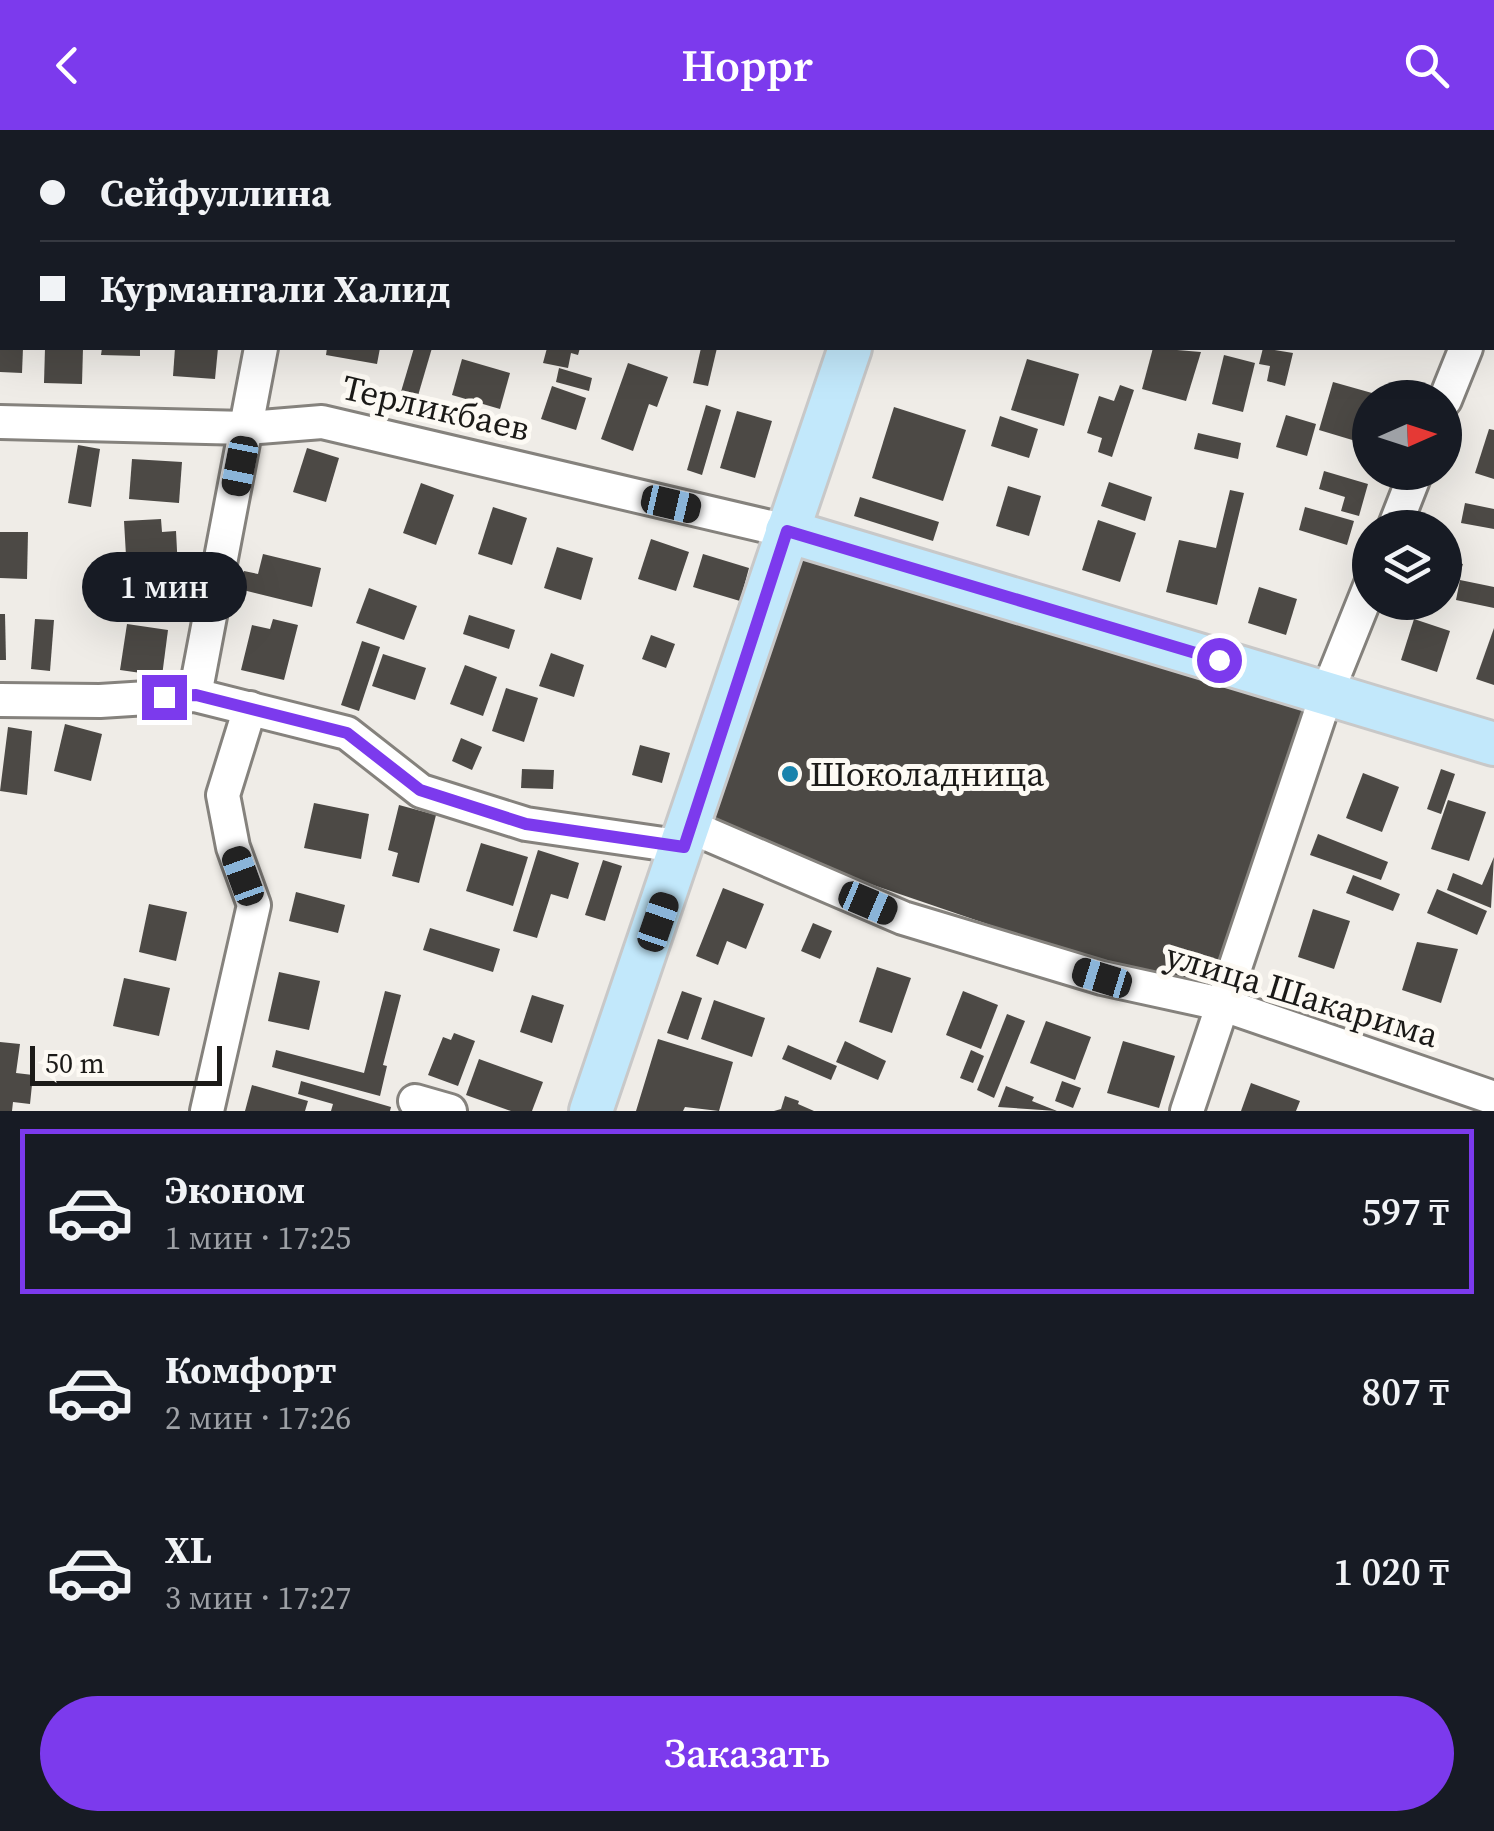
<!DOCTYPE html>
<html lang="ru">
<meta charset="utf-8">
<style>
body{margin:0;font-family:"Source Serif 4",serif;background:#20242c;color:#f1f3f6;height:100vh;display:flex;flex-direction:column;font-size:38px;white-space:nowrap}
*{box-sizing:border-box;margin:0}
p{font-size:32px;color:#9ea1a6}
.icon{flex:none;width:55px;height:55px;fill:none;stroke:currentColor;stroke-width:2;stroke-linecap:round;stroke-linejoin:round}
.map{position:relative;height:981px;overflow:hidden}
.panel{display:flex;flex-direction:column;background:#171b24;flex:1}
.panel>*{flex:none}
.top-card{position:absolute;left:0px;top:0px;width:1495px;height:220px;box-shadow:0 10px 40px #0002;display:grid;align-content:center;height:220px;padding:0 40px;background:#171b24}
.needle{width:65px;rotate:87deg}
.tools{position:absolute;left:1352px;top:250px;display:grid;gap:20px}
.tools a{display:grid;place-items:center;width:110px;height:110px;border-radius:50%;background:#171b24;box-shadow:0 10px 40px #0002;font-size:50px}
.scale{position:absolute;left:30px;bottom:25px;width:192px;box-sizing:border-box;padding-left:10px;border:5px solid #1b1a18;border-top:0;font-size:28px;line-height:35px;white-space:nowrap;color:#1b1a18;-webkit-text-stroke:8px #fdfaf4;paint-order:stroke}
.end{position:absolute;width:45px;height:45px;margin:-22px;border:12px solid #7c3aed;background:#fff;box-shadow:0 0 0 5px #fff}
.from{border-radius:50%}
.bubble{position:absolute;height:70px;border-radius:35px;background:#171b24;box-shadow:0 10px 40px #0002;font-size:32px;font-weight:600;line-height:70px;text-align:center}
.car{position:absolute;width:30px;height:60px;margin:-30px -15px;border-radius:12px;box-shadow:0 0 8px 2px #0007;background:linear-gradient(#222 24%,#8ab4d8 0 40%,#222 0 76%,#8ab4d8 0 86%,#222 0)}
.top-card b{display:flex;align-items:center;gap:35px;height:95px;font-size:38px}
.top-card b+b{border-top:2px solid #363941}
.top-card i{width:25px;height:25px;background:#f1f3f6}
ul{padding:18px 0 0;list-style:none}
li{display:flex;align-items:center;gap:30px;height:165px;margin:0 20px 15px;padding:0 20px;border:5px solid transparent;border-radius:0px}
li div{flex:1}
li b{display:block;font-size:38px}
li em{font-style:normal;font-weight:600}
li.current{border-color:#7c3aed}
li>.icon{width:90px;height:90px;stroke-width:1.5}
.cta{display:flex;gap:20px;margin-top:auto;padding:20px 40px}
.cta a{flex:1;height:115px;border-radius:60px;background:#7c3aed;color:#fff;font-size:40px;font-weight:600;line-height:115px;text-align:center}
header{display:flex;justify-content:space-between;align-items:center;height:130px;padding:0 40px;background:#7c3aed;color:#fff;font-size:45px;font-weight:600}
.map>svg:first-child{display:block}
</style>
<header><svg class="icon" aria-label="back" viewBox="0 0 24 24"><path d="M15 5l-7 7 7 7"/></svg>Hoppr<svg class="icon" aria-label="search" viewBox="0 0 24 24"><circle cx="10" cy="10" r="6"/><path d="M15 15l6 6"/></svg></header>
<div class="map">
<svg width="1494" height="981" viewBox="0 0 1494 981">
<rect width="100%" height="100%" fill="#efece7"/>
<g fill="#4c4945">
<path d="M0 218H23L22 243 0 242Z"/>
<path d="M45 218H83L82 254 44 253Z"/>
<path d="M102 218H140V226L101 225Z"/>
<path d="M175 218H218L215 249 173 246Z"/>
<path d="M327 218H380L377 234 326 225Z"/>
<path d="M414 218H432L417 269 400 265Z"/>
<path d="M547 218H580L578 225 571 223 568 238 543 233Z"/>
<path d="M701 218H717L708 256 693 253Z"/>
<path d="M1153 218 1201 222 1186 271 1142 259Z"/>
<path d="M1263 218 1293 223 1285 256 1267 251 1270 236 1259 234Z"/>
<path d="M1224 225 1255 233 1243 282 1212 274Z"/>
<path d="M462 229 510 243 500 279 452 265Z"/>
<path d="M1027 229 1079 244 1064 296 1011 280Z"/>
<path d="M628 233 668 247 657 277 649 274 633 321 601 309Z"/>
<path d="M559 238 592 248 589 261 556 252Z"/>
<path d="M1333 252 1372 263 1359 312 1319 300Z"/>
<path d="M1120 255 1134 260 1112 327 1098 322 1102 308 1087 303 1099 266 1114 271Z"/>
<path d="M552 256 586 268 576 300 541 289Z"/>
<path d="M706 275 721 280 702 345 687 340Z"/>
<path d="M894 277 966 300 943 371 872 348Z"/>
<path d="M737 281 772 291 755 348 720 338Z"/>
<path d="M1286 285 1316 294 1307 326 1276 317Z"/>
<path d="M1000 286 1038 299 1029 328 991 316Z"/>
<path d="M1489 299 1494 300V349L1475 343Z"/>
<path d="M1198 303 1241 313 1238 329 1194 319Z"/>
<path d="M78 315 100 319 91 377 68 373Z"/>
<path d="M307 318 339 328 326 372 293 362Z"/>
<path d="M132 329 182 332 179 373 129 369Z"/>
<path d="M1324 341 1368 354 1359 386 1341 381 1345 367 1319 359Z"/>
<path d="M1109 352 1152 367 1145 391 1101 376Z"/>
<path d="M421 353 454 365 436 415 403 403Z"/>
<path d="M1008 356 1041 366 1029 406 996 396Z"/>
<path d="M1230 360 1244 363 1217 475 1166 462 1179 410 1216 418Z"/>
<path d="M860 367 939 392 933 411 854 386Z"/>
<path d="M1465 373 1494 379V399L1461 393Z"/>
<path d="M493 377 527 388 512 435 478 424Z"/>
<path d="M1305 377 1354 391 1347 415 1299 400Z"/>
<path d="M798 382 1327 563 1221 874 692 693Z"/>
<path d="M161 389 162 402 176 401 178 440 127 443 124 391Z"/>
<path d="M1098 390 1136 403 1120 452 1082 440Z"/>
<path d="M0 402H28L27 449 0 448Z"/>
<path d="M651 409 689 422 676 461 638 449Z"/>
<path d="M557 417 593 428 581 470 544 458Z"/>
<path d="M263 424 321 438 312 477 239 459 244 441 258 444Z"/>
<path d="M703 424 749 438 740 471 693 457Z"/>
<path d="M1445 429 1463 434 1454 463 1445 460Z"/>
<path d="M127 449 198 455 196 474 125 469Z"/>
<path d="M1460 450 1494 457V478L1456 470Z"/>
<path d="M1259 457 1297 469 1286 505 1248 493Z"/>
<path d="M369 458 417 476 404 510 356 493Z"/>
<path d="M0 484H5L6 530H0Z"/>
<path d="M469 485 515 500 509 519 463 504Z"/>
<path d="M35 489 54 490 50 541 31 539Z"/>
<path d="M273 489 298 495 284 550 241 540 252 495 270 499Z"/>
<path d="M1414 489 1450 501 1437 542 1401 530Z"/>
<path d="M127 494 168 500 162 546 120 540Z"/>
<path d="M1494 498V555L1476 549Z"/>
<path d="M651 505 675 514 666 538 642 529Z"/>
<path d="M362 511 380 517 359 581 341 575Z"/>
<path d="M551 523 584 535 574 567 539 556Z"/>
<path d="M383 524 426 538 415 570 372 556Z"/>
<path d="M465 535 497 547 483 586 450 574Z"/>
<path d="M506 558 538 568 524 612 492 601Z"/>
<path d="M65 594 102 604 91 651 54 641Z"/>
<path d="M8 597 32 601 27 665 0 661Z"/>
<path d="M461 608 482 617 472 640 452 631Z"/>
<path d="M640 615 670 623 662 653 632 645Z"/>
<path d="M522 639 554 640 553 659 521 658Z"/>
<path d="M1441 639 1455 644 1441 684 1427 679Z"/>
<path d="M1363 643 1399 657 1382 702 1346 688Z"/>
<path d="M1448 670 1486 682 1469 731 1431 719Z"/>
<path d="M314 673 369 684 361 729 304 718Z"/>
<path d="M399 675 436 685 419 753 392 746 398 723 388 720Z"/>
<path d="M1318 704 1388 732 1381 750 1310 725Z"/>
<path d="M481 713 528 727 513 776 466 761Z"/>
<path d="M538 720 579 733 568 769 551 764 537 808 513 801Z"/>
<path d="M1494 727 1491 778 1447 760 1453 743 1482 755Z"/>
<path d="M603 730 622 736 605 791 585 785Z"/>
<path d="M1353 745 1400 764 1393 781 1346 763Z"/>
<path d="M723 758 764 774 746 819 727 811 718 835 696 826Z"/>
<path d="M1437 759 1487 781 1477 805 1427 783Z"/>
<path d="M296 762 345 775 338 803 289 791Z"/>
<path d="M149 774 187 782 176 831 139 822Z"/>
<path d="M1313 779 1350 791 1334 839 1298 827Z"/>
<path d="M813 793 832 801 820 829 801 821Z"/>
<path d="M430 798 500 819 493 842 423 820Z"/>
<path d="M1417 812 1458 819 1441 873 1402 860Z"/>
<path d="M877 837 911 848 892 903 859 892Z"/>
<path d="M279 842 320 851 309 900 268 891Z"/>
<path d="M124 848 170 858 159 906 113 896Z"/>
<path d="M385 861 401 865 383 935 387 936 380 966 272 937 276 920 364 943Z"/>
<path d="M682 861 702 868 688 910 667 903Z"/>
<path d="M963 861 998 875 981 919 946 905Z"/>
<path d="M532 865 564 875 552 913 520 902Z"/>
<path d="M714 870 765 888 752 927 701 909Z"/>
<path d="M1007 884 1025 891 994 968 977 960Z"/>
<path d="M1046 891 1091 907 1075 950 1030 933Z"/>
<path d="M454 903 475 911 458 956 428 945 443 907 451 910Z"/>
<path d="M658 909 733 932 719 981 685 977 683 981H636Z"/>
<path d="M845 911 886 931 878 950 836 932Z"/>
<path d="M1123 911 1175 926 1159 978 1107 963Z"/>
<path d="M0 912 20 914 16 943 33 945 30 974 13 972 12 981H0Z"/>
<path d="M788 915 837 936 831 950 782 929Z"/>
<path d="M971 920 984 926 973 953 960 948Z"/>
<path d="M479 929 543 952 532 981H511L466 965Z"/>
<path d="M301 951 391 977 390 981H331L333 974 298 964Z"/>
<path d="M1062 951 1081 958 1073 978 1055 971Z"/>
<path d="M1251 953 1300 971 1296 981H1241Z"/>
<path d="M252 955 308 971 305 981H245Z"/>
<path d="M1006 956 1034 967 1032 971 1057 981 998 977Z"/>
<path d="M785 966 799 971 798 974 814 981H774L781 979Z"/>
</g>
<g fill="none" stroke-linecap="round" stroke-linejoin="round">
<g stroke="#85827d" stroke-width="38">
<g id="minor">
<path d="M140 0 150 2"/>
<path d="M298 2V0"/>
<path d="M1199 2V0"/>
<path d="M1492 141 1494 136"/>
<path d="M1492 200H1494"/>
<path d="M1445 270 1466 218"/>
<path d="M0 292 247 298 322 292 787 401"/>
<path d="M1394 398 1416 342"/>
<path d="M195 565 261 218"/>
<path d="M0 570 100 571 195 565 347 603 421 661 526 694 684 717"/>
<path d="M691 697 903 788 1102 848 1221 874 1494 968"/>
<path d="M415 971 450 981"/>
<path d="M207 981 254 775 233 717 223 665 250 578"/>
<path d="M1187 981 1327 563 1370 456"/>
</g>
</g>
<g stroke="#c8c8c8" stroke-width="48">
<g id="major">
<path d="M923 2 924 0"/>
<path d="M787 401 1494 614"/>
<path d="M591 981 850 218"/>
</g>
</g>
<use href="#minor" stroke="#fff" stroke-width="32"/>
<use href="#major" stroke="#c2e8fb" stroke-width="42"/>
</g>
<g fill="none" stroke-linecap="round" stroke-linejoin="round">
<path stroke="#7c3aed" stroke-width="12" d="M164 567 196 565 347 603 420 660 526 694 684 717 787 401 1219 530"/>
</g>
<circle fill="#1983ac" stroke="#fdfaf4" stroke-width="4" cx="790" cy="644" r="10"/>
<g text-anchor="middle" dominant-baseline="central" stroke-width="10" stroke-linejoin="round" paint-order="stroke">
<g font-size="35" fill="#1b1a18" stroke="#fdfaf4">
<text transform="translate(436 278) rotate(13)">Терликбаев</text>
<text transform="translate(1302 865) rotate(17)">улица Шакарима</text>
</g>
<g font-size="35" fill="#1b1a18" stroke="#fdfaf4" text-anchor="start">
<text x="810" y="644">Шоколадница</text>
</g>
</g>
</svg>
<div class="tools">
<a><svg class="needle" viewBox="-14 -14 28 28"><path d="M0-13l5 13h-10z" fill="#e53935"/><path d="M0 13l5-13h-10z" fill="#9ea1a6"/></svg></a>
<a><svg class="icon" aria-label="layers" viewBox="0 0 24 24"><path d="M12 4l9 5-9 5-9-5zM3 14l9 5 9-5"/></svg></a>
</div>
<div class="scale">50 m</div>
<i class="end from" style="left:1219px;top:530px"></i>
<i class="end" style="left:164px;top:567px"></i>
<div class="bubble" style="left:82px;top:422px;width:165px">1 мин</div>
<i class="car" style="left:240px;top:336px;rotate:191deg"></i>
<i class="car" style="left:671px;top:374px;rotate:103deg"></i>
<i class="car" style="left:243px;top:746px;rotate:340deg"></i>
<i class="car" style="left:868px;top:773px;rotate:113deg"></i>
<i class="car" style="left:658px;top:792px;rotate:19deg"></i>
<i class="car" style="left:1102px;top:848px;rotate:287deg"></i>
<div class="top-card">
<b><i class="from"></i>Сейфуллина</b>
<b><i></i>Курмангали Халид</b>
</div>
</div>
<section class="panel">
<ul>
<li class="current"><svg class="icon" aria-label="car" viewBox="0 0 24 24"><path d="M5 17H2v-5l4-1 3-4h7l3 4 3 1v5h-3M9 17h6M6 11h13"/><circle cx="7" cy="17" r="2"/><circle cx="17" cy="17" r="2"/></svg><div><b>Эконом</b><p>1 мин · 17:25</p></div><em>597 ₸</em></li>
<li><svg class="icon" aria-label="car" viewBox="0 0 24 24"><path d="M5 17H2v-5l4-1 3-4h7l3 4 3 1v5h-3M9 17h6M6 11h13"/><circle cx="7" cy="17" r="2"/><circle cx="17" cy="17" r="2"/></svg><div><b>Комфорт</b><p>2 мин · 17:26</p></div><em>807 ₸</em></li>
<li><svg class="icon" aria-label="car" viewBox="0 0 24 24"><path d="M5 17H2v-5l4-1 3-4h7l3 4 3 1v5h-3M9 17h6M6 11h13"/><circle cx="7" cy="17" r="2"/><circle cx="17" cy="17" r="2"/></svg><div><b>XL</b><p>3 мин · 17:27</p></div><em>1 020 ₸</em></li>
</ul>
<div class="cta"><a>Заказать</a></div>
</section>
